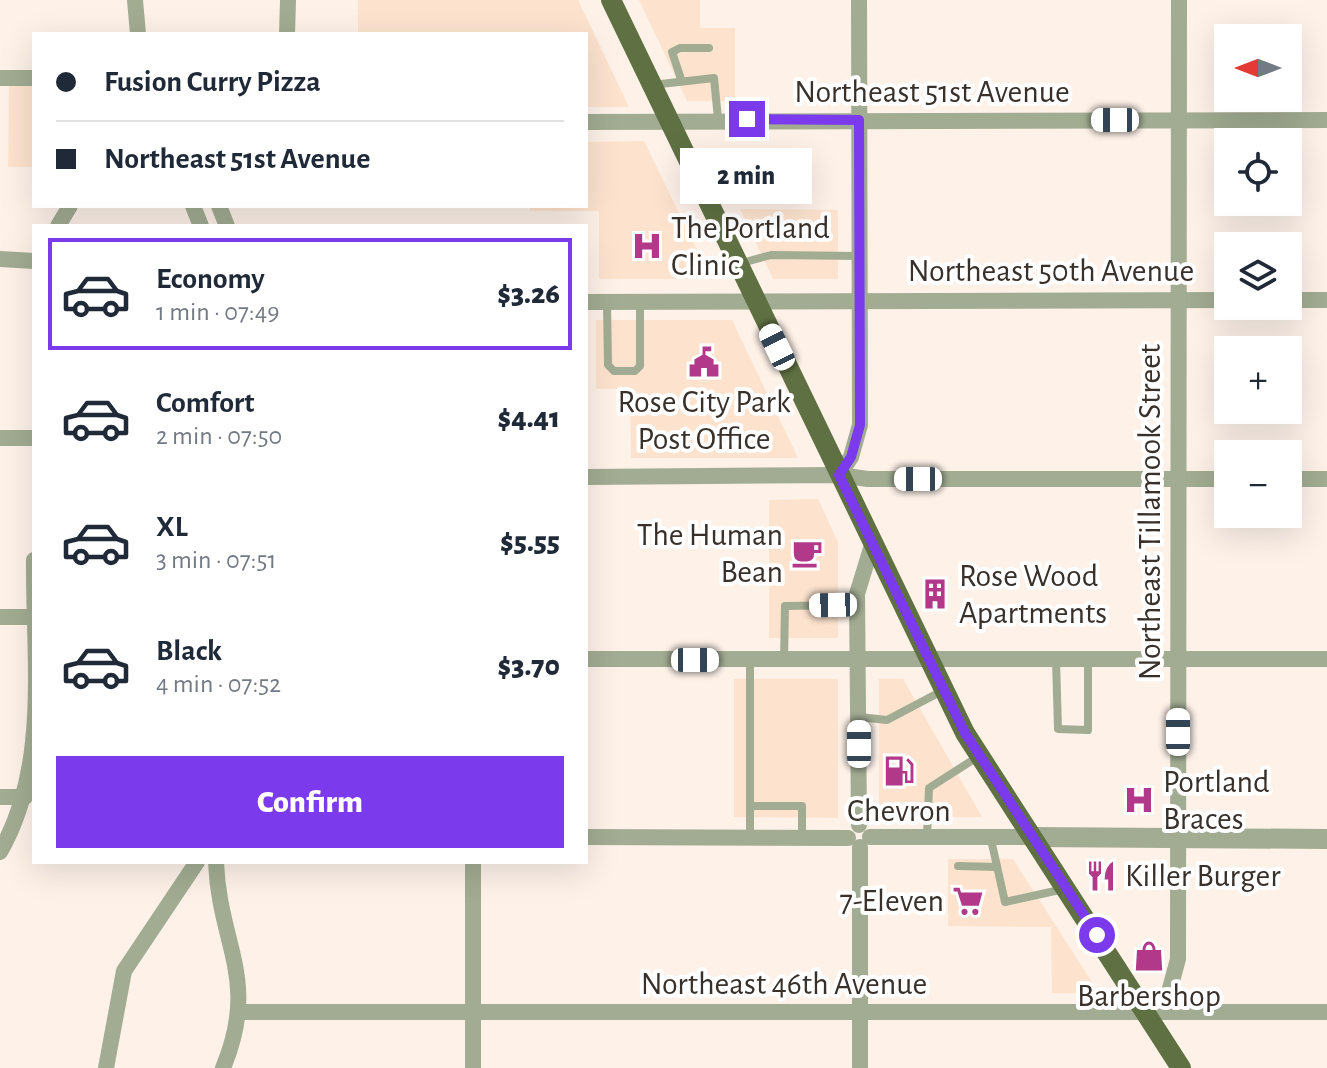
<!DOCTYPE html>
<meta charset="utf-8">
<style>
body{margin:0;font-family:"Alegreya Sans",sans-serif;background:#f6f6f7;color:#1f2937;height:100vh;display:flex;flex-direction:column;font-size:30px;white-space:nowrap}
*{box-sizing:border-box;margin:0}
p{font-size:26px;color:#747a83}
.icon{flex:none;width:44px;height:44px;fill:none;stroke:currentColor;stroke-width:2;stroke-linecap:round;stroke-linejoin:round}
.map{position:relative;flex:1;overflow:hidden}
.panel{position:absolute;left:32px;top:224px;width:556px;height:640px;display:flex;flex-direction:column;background:#fff;border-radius:0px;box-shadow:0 8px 32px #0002}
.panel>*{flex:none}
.banner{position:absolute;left:32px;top:32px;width:556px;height:176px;border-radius:0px;box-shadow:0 8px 32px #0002;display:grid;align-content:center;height:176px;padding:0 24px;background:#fff}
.needle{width:52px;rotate:270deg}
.buttons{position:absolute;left:1214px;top:24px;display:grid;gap:16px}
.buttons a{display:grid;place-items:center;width:88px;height:88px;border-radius:0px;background:#fff;box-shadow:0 8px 32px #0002;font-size:40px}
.end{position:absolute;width:36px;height:36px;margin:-18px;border:10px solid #7c3aed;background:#fff;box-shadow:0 0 0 4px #fff}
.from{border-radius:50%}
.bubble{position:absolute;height:56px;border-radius:0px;background:#fff;box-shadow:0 8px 32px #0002;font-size:26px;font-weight:800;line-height:56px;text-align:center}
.car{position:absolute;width:24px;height:48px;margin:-24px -12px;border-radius:10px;box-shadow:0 0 6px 2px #0007;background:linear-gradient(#fff 24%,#345 0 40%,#fff 0 76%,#345 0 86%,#fff 0)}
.banner b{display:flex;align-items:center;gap:28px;height:76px;font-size:30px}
.banner b+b{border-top:2px solid #e0e1e3}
.banner i{width:20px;height:20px;background:#1f2937}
ul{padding:14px 0 0;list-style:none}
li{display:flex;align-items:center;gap:24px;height:112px;margin:0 16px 12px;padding:0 8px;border:4px solid transparent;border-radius:0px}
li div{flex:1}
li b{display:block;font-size:30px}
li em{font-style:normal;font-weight:800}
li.on{border-color:#7c3aed}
li>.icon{width:72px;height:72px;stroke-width:1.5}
.primary-button{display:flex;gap:16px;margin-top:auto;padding:16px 24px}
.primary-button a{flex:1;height:92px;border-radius:0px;background:#7c3aed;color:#fff;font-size:32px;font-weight:800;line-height:92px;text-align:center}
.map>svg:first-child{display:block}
</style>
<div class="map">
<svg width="1327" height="1068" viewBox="0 0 1327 1068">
<rect width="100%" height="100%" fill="#fdf1e8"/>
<g fill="#fde3ce">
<path d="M358 0H578L629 107H586V34H358Z"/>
<path d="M639 0H700V28H735V101H687Z"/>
<path d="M9 84H34V167H8Z"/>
<path d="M644 141 711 279H599V211H530V206H586V142Z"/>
<path d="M740 209 838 210V279H773Z"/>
<path d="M596 320H732L798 458H631L630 389H596Z"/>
<path d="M818 499 838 542V638H769V500Z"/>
<path d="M734 679H838V818L734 817Z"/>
<path d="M879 679H903L982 817H879Z"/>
<path d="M948 859H1013L1099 993H1052L1051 927 948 926Z"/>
</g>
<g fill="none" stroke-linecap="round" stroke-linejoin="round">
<g stroke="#a1ac92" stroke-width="8">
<path d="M681 79 672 52 680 48H709"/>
<path d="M652 85 714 78 718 119"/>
<path d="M738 264 771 255 859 256"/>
<path d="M607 303 608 365 614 371H635L640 366V302"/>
<path d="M1056 660 1058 729 1088 730V660"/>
<path d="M750 661V837"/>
<path d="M784 661 785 606 857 605"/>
<path d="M859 717 887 720 942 691"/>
<path d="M750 806H802V837"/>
<path d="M990 835 1005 902 1064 889"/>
<path d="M927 836 929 788 979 756"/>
<path d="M958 866 997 867"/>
</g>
<g stroke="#a1ac92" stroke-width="16">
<path d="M135 0 138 34"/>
<path d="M287 34 288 0"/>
<path d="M0 78H34"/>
<path d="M586 122 1327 120"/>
<path d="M193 206 201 226"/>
<path d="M219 206 227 226"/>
<path d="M58 226 70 206"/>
<path d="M0 259 34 261"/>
<path d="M1288 300H1327"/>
<path d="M586 302 1228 300"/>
<path d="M0 438H34"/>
<path d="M839 475 851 457 860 425 859 0"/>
<path d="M586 477 839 475 868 479H1228"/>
<path d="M1288 479H1327"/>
<path d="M0 617H34"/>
<path d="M586 659H1327"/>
<path d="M0 797H25"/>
<path d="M859 825 857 594 872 545"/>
<path d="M586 837 848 838"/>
<path d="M870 837H1031"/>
<path d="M860 847V1068"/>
<path d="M0 852C50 765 33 657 34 560"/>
<path d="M216 862C219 945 260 979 223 1068"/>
<path d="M240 1012H1327"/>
<path d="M1146 1013 1169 992 1178 959 1179 0"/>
<path d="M106 1068 124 971 197 862"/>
<path d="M473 1068V862"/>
</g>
<path stroke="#a1ac92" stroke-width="20" d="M1031 837 1327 839"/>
<path stroke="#5f7042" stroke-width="20" d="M611 0 965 733 1181 1068"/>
</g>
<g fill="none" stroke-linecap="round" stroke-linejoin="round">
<path stroke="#7c3aed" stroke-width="10" d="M747 119 859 120 860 425 851 457 839 475 965 733 1097 935"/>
</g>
<defs>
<g id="hospital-bare" transform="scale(2.4)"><path d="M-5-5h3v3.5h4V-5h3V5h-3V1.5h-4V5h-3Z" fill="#b2388a" stroke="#fff" stroke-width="2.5" paint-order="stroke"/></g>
<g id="civic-bare" transform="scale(2.4)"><path d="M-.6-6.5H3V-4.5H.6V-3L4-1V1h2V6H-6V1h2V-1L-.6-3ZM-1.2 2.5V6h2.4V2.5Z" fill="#b2388a" stroke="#fff" stroke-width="2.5" paint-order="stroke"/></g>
<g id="cafe-bare" transform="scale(2.4)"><path d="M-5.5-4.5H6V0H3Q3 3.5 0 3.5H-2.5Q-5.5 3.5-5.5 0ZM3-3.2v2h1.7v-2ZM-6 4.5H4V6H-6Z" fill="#b2388a" stroke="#fff" stroke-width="2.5" paint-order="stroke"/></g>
<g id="building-bare" transform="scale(2.4)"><path d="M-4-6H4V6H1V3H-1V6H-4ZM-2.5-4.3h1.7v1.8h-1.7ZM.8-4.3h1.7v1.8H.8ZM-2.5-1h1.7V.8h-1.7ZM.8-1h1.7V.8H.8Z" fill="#b2388a" stroke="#fff" stroke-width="2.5" paint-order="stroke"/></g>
<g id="fuel-bare" transform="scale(2.4)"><path d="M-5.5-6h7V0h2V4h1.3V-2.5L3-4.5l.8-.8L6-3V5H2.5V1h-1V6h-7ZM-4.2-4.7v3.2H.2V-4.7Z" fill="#b2388a" stroke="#fff" stroke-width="2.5" paint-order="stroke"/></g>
<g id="restaurant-bare" transform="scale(2.4)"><path d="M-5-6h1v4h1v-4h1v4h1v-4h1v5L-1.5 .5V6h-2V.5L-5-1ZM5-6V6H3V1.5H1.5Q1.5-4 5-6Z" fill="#b2388a" stroke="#fff" stroke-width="2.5" paint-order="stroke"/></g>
<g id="supermarket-bare" transform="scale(2.4)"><path d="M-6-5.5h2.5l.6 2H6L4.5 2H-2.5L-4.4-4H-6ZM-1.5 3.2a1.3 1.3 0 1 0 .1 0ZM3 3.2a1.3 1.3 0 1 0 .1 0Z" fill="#b2388a" stroke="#fff" stroke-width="2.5" paint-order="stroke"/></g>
<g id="shop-bare" transform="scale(2.4)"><path d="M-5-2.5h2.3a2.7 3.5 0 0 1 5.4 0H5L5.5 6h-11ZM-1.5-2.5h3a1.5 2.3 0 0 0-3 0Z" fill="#b2388a" stroke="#fff" stroke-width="2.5" paint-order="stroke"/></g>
</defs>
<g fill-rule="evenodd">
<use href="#hospital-bare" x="647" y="246"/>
<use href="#civic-bare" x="704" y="362"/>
<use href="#cafe-bare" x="807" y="553"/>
<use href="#building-bare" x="935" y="594"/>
<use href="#fuel-bare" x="899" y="771"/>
<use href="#hospital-bare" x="1139" y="800"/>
<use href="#restaurant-bare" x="1101" y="876"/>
<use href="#supermarket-bare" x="968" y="901"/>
<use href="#shop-bare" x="1149" y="956"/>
</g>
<g text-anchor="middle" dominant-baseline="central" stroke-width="8" stroke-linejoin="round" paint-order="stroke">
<g font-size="32" fill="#38302a" stroke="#fff">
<text x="932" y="92">Northeast 51st Avenue</text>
<text x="1051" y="271">Northeast 50th Avenue</text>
<text transform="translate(1150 512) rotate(-90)">Northeast Tillamook Street</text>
<text x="784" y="984">Northeast 46th Avenue</text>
</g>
<g font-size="32" fill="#38302a" stroke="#fff" text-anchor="start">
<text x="671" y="228">The Portland<tspan x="671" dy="37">Clinic</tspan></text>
<text x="704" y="402" text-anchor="middle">Rose City Park<tspan x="704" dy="37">Post Office</tspan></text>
<text x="783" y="535" text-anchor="end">The Human<tspan x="783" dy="37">Bean</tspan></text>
<text x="959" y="576">Rose Wood<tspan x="959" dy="37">Apartments</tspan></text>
<text x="1163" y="782">Portland<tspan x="1163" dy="37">Braces</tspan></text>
<text x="899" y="811" text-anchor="middle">Chevron</text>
<text x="1125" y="876">Killer Burger</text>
<text x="944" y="901" text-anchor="end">7-Eleven</text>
<text x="1149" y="996" text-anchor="middle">Barbershop</text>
</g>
</g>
</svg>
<div class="buttons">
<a><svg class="needle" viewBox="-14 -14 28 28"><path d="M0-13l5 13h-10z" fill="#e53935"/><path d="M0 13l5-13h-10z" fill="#747a83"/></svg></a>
<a><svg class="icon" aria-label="locate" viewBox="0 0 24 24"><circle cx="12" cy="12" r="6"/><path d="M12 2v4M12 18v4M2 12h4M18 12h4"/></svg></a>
<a><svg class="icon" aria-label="layers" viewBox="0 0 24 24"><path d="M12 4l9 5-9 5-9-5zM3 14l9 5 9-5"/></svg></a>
<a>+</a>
<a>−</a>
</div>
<i class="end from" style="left:1097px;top:935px"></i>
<i class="end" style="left:747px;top:119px"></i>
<div class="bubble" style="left:680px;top:148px;width:132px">2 min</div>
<i class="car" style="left:1115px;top:120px;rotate:270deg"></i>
<i class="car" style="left:777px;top:347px;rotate:334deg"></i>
<i class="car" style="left:918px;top:479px;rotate:270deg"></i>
<i class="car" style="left:833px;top:605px;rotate:269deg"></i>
<i class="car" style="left:695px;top:660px;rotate:90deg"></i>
<i class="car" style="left:1178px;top:732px;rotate:0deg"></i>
<i class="car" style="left:859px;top:744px;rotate:0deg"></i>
<div class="banner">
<b><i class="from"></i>Fusion Curry Pizza</b>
<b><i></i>Northeast 51st Avenue</b>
</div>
<section class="panel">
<ul>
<li class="on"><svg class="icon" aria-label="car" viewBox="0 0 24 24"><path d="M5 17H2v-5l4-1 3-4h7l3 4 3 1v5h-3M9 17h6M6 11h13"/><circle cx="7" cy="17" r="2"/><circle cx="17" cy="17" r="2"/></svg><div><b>Economy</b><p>1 min · 07:49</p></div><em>$3.26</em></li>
<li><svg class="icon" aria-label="car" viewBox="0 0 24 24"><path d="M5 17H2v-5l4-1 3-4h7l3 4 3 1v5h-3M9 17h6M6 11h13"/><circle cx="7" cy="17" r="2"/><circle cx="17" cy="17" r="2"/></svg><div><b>Comfort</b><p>2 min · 07:50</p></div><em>$4.41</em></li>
<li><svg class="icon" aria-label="car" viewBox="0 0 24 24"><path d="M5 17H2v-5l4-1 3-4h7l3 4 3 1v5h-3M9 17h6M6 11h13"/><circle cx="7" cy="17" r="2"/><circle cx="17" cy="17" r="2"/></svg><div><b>XL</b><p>3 min · 07:51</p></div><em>$5.55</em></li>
<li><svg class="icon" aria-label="car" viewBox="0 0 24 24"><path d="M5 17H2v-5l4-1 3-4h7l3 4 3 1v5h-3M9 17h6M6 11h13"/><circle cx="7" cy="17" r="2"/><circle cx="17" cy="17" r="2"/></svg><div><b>Black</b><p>4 min · 07:52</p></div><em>$3.70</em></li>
</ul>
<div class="primary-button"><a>Confirm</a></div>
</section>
</div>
